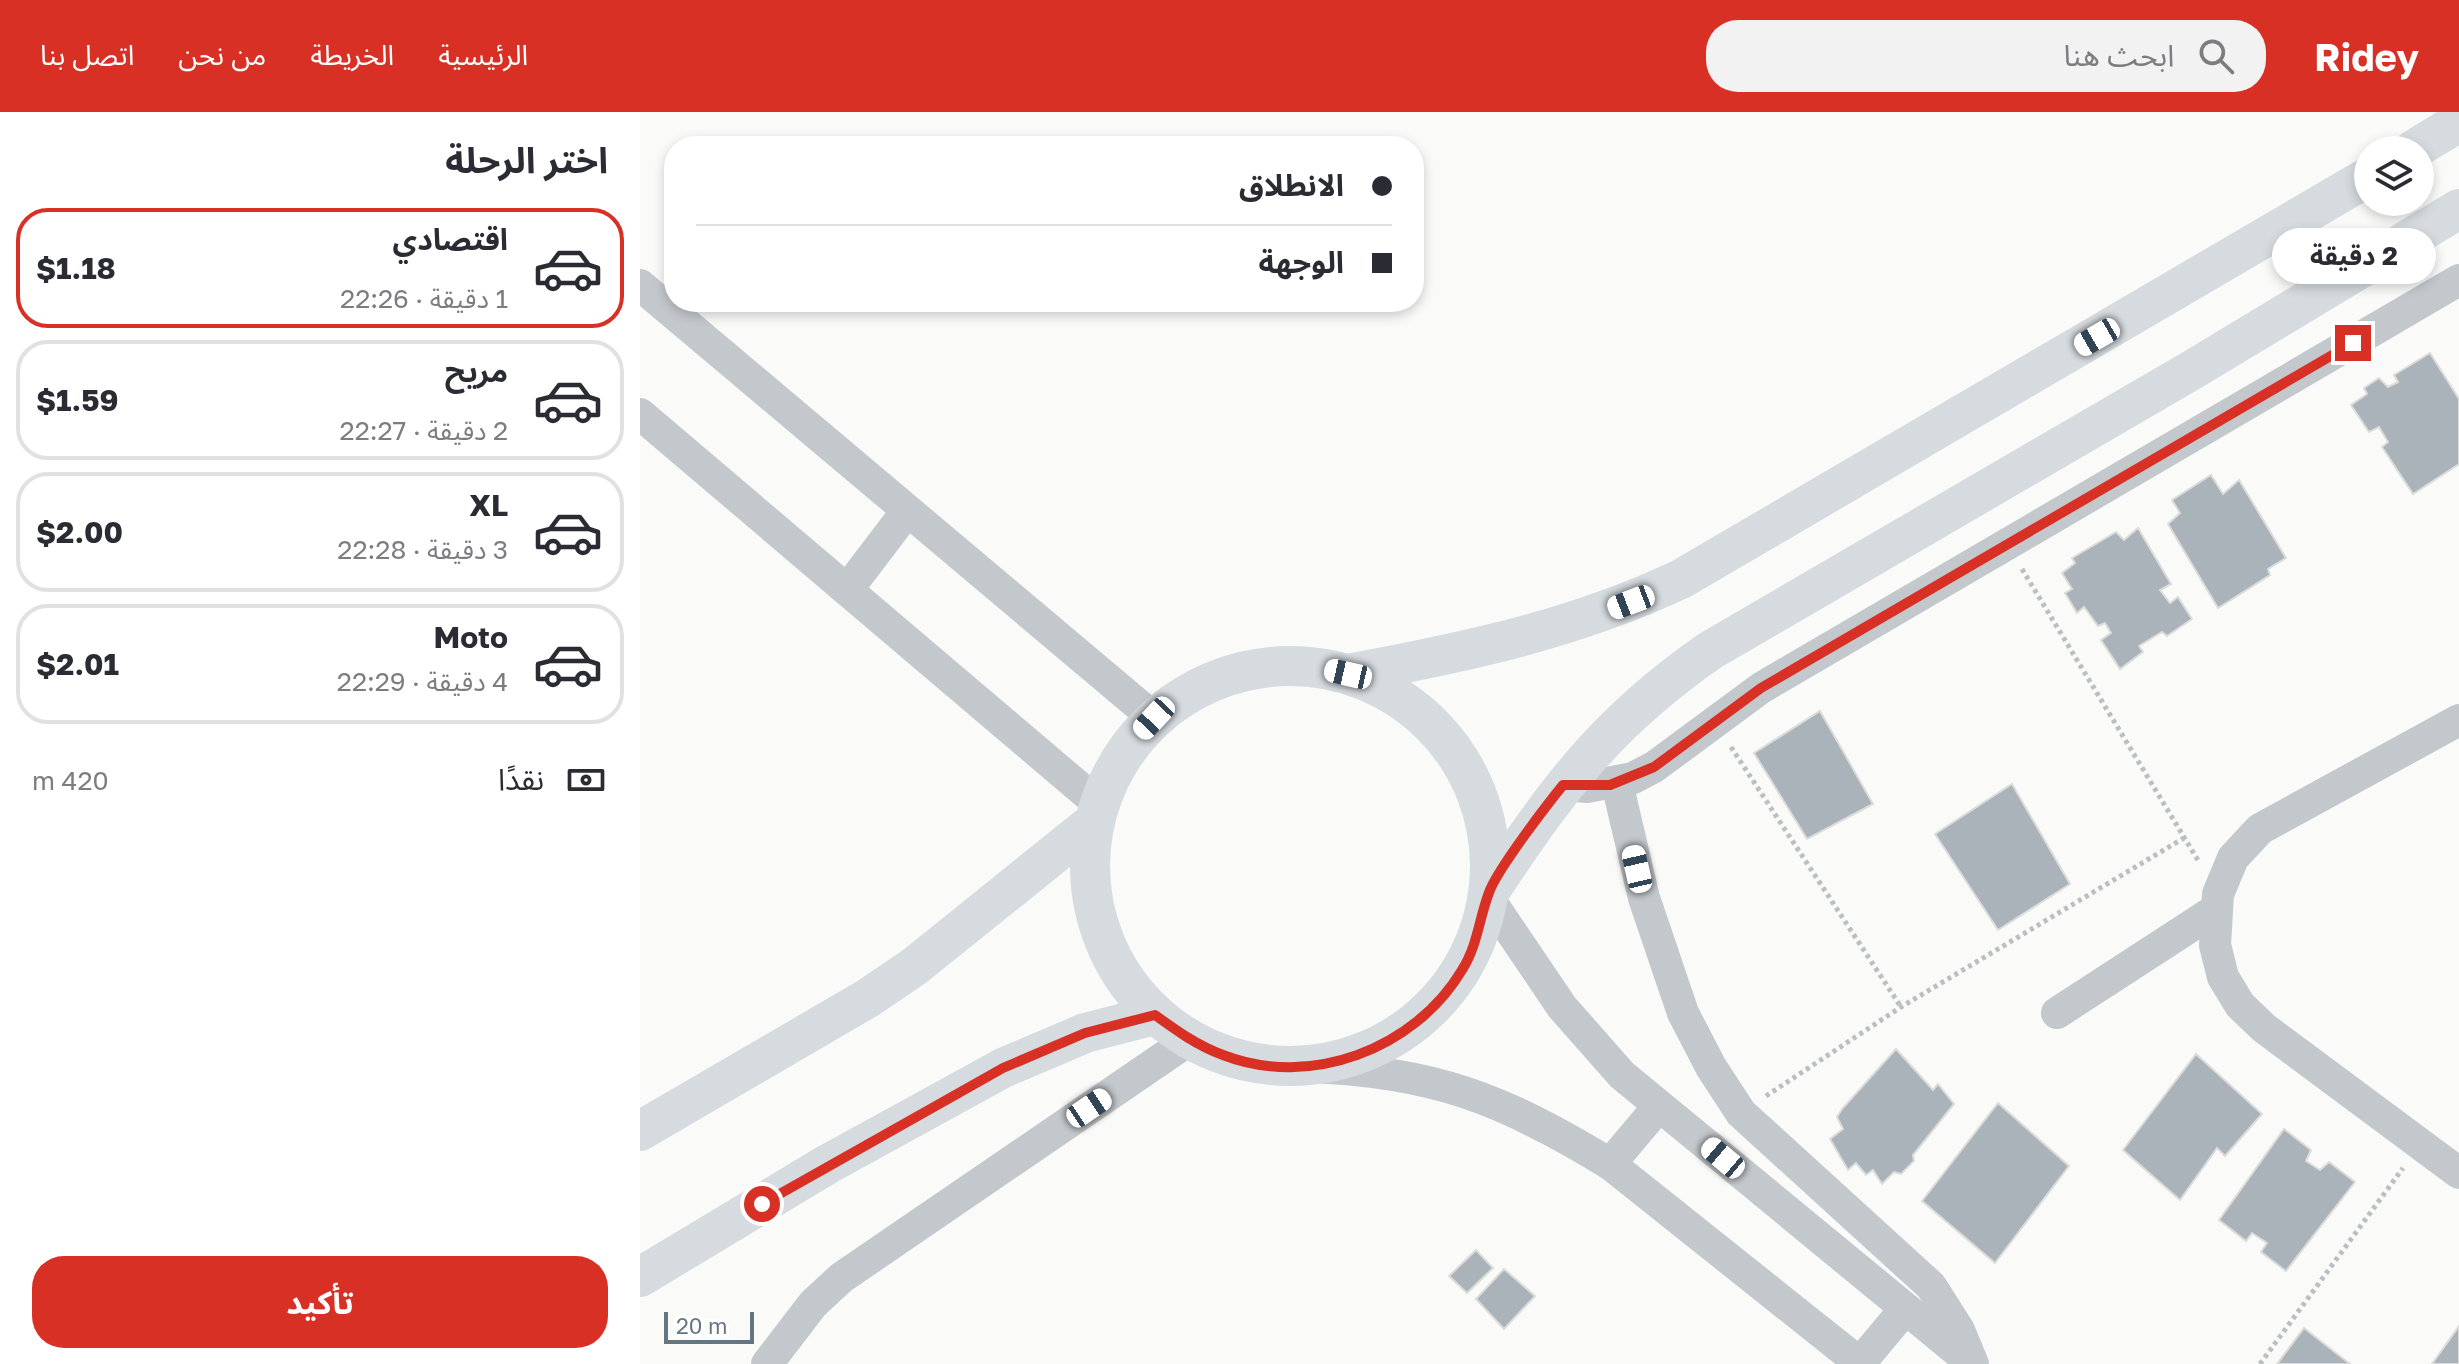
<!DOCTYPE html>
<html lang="ar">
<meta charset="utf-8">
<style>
body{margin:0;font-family:"Golos Text","Noto Sans Arabic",sans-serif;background:#f2f2f3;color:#2b2b33;direction:rtl;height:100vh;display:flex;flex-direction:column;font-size:30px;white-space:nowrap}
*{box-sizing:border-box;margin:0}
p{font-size:26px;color:#7c7c81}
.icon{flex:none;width:44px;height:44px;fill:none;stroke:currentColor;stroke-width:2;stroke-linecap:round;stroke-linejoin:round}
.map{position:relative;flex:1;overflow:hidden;direction:ltr}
.drawer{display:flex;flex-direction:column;background:#fff;width:640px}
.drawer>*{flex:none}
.top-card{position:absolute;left:24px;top:24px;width:760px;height:176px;border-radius:32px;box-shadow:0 4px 12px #0003;direction:rtl;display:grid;align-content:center;height:176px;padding:0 32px;background:#fff}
.buttons{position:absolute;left:1714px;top:24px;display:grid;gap:16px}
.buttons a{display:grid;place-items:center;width:80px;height:80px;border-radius:50%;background:#fff;box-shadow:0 4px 12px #0003;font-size:40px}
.scale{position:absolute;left:24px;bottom:20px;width:90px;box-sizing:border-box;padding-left:8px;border:4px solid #657683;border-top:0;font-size:22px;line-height:28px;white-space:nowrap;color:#657683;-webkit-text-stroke:6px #fff;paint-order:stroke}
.end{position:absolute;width:36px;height:36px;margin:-18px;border:10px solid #d93025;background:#fff;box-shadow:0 0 0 4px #fff}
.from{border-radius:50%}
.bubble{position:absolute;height:56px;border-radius:28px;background:#fff;box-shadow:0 4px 12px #0003;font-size:26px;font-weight:700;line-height:56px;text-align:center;direction:rtl}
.car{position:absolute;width:24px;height:48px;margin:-24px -12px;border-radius:10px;box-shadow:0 0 6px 2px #0007;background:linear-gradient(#fff 24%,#345 0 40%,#fff 0 76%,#345 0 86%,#fff 0)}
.top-card b{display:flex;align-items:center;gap:28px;height:76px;font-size:30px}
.top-card b+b{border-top:2px solid #e1e1e2}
.top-card i{width:20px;height:20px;background:#2b2b33}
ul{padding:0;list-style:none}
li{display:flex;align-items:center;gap:24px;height:120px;margin:0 16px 12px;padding:0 16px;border:4px solid #e1e1e2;border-radius:32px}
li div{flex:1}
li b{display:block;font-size:30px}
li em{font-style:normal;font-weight:700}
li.current{border-color:#d93025}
li>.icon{width:72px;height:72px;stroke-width:1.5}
h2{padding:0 32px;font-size:36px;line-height:96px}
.pay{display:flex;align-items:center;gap:20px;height:88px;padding:0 32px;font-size:30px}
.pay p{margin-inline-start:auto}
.primary-button{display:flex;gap:16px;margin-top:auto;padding:16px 32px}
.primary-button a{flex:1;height:92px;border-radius:32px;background:#d93025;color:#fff;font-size:32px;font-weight:700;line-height:92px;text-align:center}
header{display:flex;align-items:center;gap:48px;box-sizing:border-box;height:112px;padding:0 40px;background:#d93025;color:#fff}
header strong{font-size:38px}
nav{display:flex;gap:44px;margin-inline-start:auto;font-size:28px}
.search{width:560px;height:72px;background:#f2f2f3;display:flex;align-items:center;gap:20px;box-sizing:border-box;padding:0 28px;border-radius:32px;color:#7c7c81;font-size:30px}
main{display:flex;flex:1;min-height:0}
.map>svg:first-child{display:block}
</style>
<header>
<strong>Ridey</strong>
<div class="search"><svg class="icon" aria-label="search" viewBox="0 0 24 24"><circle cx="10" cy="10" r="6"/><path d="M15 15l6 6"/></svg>ابحث هنا</div>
<nav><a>الرئيسية</a><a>الخريطة</a><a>من نحن</a><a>اتصل بنا</a></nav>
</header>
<main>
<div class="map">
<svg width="1819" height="1252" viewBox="0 0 1819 1252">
<rect width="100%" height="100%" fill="#fafaf8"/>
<g fill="#aab3b9" stroke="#dcdcda" stroke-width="2">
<path d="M1790 241 1819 287V352L1773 382 1742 335 1748 330 1739 315 1729 320 1711 293 1727 282 1724 276 1739 266 1748 275 1758 270 1754 263Z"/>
<path d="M1571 363 1583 382 1599 368 1646 446 1628 457 1630 463 1578 496 1528 412 1540 401 1532 388Z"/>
<path d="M1498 416 1531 472 1520 478 1530 491 1538 485 1552 507 1527 524 1522 520 1499 534 1503 540 1480 557 1461 528 1471 521 1465 511 1458 514 1444 495 1437 501 1425 481 1432 477 1422 461 1435 451 1432 446 1476 420 1484 428Z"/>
<path d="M1180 599 1233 692 1167 727 1114 641Z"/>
<path d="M1372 672 1430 772 1358 818 1295 722Z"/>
<path d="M1256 937 1293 978 1298 972 1314 992 1273 1043 1274 1049 1261 1062 1254 1060 1242 1072 1233 1058 1226 1063 1216 1051 1208 1058 1190 1027 1203 1017 1197 1005 1202 997Z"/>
<path d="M1556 942 1622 1002 1585 1044 1577 1036 1540 1088 1483 1038Z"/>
<path d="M1358 991 1429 1054 1355 1151 1282 1089Z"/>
<path d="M1644 1017 1671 1038 1666 1049 1680 1058 1689 1050 1715 1070 1646 1159 1621 1140 1627 1131 1612 1121 1606 1129 1579 1108Z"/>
<path d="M836 1138 853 1156 827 1181 809 1164Z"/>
<path d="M864 1157 895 1184 864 1217 836 1187Z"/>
<path d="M1819 1214V1252H1792Z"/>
<path d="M1664 1216 1710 1252H1637Z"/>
</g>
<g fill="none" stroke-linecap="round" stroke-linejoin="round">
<g stroke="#bbbfc2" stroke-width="5" stroke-dasharray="4 4" stroke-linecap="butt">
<path d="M1382 457 1559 750"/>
<path d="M1091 635 1261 895"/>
<path d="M1126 984 1261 895 1544 726"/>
<path d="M1620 1252 1763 1056"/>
</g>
<g stroke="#c3c8cc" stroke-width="32">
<path d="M0 173 514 606"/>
<path d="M0 302 459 692"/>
<path d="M207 478 267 399"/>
<path d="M1819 608 1620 717 1593 746 1578 782 1575 833 1583 865 1600 893 1624 916 1819 1061"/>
<path d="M977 671 1004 786 1043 901 1071 955 1101 1001 1291 1174 1319 1218 1333 1252"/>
<path d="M923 673 947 675 993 666 1014 655 1121 576 1819 168"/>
<path d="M849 787 922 895 982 963 1327 1247"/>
<path d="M1417 901 1574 799"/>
<path d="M667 955C792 959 864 987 970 1052L1221 1252"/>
<path d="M970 1052 1019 994"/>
<path d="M1220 1251 1265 1197"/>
<path d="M127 1252 173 1192 201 1166 549 928"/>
</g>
<g stroke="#d6dbdf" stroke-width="40">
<path d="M1773 38 1819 10"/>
<circle cx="650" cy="754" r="200"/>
<path d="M708 562C826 540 932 518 1041 467L1728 65"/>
<path d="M850 779C918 676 968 609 1071 538L1552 258 1819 97"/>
<path d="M0 1019 228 886 275 854 454 710"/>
<path d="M0 1165 188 1052 363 956 445 921 515 903"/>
</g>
</g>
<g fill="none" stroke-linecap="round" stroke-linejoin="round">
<path stroke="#d93025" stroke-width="10" d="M122 1092 363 956 445 921 515 903C537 919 558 934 583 943 670 977 775 937 822 858 838 833 839 805 850 778 860 754 906 694 923 673H970L1014 655 1121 576 1713 231"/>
</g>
</svg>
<div class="buttons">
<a><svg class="icon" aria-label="layers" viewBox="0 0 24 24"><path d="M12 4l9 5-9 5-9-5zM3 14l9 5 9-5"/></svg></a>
</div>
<div class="scale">20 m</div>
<i class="end from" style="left:122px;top:1092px"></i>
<i class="end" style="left:1713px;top:231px"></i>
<div class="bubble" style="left:1632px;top:116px;width:164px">2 دقيقة</div>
<i class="car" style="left:1457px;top:225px;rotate:240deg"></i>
<i class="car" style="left:991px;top:490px;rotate:249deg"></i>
<i class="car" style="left:708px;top:562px;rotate:283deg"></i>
<i class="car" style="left:514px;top:606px;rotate:223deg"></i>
<i class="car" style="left:997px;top:757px;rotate:347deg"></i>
<i class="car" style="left:449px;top:996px;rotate:56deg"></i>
<i class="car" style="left:1083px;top:1046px;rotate:310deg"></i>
<div class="top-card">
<b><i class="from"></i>الانطلاق</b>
<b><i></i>الوجهة</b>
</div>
</div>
<section class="drawer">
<h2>اختر الرحلة</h2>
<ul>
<li class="current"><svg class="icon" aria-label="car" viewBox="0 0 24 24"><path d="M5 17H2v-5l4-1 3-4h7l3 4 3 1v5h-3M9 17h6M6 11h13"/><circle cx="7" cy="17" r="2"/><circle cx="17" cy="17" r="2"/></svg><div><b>اقتصادي</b><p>1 دقيقة · 22:26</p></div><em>$1.18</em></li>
<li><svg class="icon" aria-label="car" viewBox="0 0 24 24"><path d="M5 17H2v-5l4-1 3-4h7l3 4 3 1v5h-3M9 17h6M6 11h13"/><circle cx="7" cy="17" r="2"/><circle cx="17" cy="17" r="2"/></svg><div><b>مريح</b><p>2 دقيقة · 22:27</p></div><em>$1.59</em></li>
<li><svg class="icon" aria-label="car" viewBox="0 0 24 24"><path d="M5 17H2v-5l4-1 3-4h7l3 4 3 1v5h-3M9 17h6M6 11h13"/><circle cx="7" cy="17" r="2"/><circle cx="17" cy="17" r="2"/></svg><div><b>XL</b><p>3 دقيقة · 22:28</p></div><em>$2.00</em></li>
<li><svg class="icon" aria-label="car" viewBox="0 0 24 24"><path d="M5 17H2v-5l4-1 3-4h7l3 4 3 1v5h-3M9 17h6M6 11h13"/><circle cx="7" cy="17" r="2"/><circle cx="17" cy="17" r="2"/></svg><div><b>Moto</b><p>4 دقيقة · 22:29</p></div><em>$2.01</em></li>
</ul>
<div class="pay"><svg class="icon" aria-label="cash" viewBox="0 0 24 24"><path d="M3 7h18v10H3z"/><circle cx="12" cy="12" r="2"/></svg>نقدًا<p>420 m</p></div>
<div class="primary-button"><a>تأكيد</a></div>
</section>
</main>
